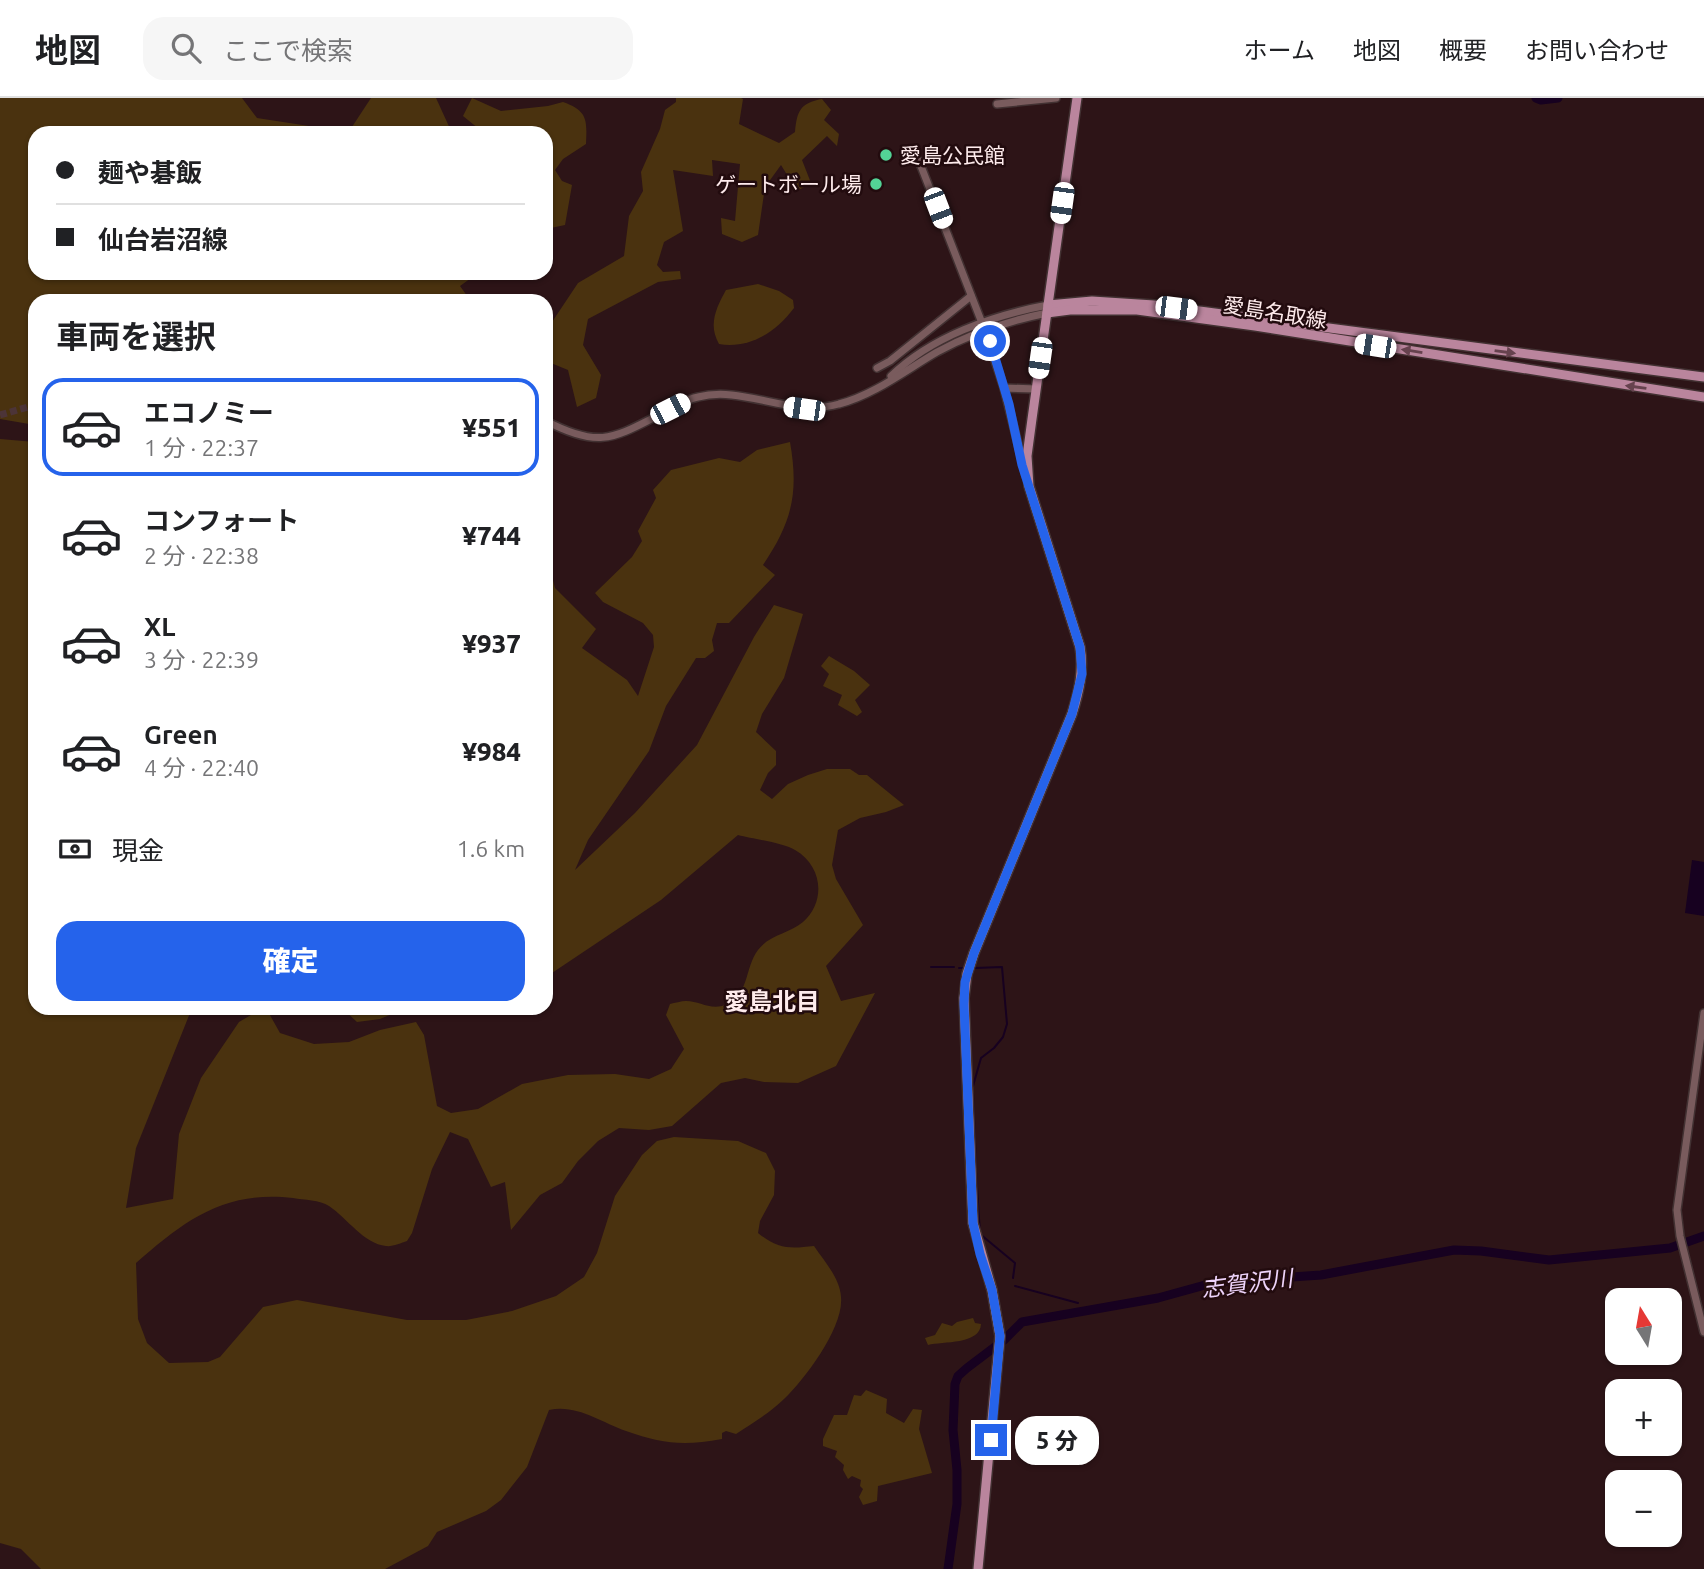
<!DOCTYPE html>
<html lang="ja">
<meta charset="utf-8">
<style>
body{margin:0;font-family:Ubuntu,"Noto Sans JP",sans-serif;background:#f6f6f6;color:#202124;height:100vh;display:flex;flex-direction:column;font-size:26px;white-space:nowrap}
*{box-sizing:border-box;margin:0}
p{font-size:23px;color:#757577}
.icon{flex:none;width:38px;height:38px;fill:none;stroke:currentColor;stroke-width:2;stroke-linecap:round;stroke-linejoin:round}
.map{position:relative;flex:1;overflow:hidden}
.panel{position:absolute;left:28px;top:196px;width:525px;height:721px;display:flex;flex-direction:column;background:#fff;border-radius:21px;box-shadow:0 2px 5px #0004}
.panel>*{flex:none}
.hud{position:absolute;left:28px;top:28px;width:525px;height:154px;border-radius:21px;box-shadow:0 2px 5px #0004;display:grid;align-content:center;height:154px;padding:0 28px;background:#fff}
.needle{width:46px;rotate:349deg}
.fabs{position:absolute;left:1605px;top:1190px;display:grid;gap:14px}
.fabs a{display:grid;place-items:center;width:77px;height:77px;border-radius:14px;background:#fff;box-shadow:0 2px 5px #0004;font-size:35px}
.end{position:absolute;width:32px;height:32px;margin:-16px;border:9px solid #2563eb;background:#fff;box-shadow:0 0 0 4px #fff}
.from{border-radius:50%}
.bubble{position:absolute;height:49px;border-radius:21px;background:#fff;box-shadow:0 2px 5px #0004;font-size:23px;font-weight:800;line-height:49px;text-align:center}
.car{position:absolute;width:21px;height:42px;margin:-21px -10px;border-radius:9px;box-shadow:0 0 5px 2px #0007;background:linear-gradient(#fff 24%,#345 0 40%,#fff 0 76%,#345 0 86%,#fff 0)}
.hud b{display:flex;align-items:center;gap:24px;height:66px;font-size:26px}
.hud b+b{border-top:2px solid #e0e0e0}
.hud i{width:18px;height:18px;background:#202124}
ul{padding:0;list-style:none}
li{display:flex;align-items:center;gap:21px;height:98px;margin:0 14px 10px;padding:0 14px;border:4px solid transparent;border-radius:21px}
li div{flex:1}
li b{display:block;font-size:26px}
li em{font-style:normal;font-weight:800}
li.on{border-color:#2563eb}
li>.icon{width:63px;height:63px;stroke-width:1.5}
h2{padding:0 28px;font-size:32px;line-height:84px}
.pay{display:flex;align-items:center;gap:18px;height:77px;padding:0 28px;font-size:26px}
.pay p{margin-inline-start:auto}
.primary-button{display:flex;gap:14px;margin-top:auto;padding:14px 28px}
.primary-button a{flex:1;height:80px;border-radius:21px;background:#2563eb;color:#fff;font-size:28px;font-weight:800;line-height:80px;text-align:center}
header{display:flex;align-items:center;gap:42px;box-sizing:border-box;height:98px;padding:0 35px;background:#fff;border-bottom:2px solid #e0e0e0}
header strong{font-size:33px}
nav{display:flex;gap:38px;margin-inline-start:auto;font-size:24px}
.search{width:490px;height:63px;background:#f6f6f6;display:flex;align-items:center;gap:18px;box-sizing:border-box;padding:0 24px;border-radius:21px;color:#757577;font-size:26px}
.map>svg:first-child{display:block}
</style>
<header>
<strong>地図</strong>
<div class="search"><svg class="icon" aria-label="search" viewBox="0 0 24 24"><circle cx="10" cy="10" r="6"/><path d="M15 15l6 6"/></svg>ここで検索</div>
<nav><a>ホーム</a><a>地図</a><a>概要</a><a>お問い合わせ</a></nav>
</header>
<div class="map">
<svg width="1704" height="1471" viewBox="0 0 1704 1471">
<rect width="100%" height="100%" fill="#2d1417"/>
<g fill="#4a320f">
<path d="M0 0H242L257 20 322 30 330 35H35V175H478L460 188 470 202 35 203V327L0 321Z"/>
<path d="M371 0H436L452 35H348Z"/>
<path d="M472 0 501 13 548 8 563 4C588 13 587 22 586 46L563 61 555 72 562 83 572 87 565 127 546 131V35H484L463 18Z"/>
<path d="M676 0H741L743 1 739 26 779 45 795 34C797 13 800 5 822 1L831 12 824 22 839 36 837 48 827 38 802 62 811 85 797 93 781 67 765 89 758 137 742 144 722 136 721 120 735 123 740 66 712 62 713 78 673 72 683 133 664 144 657 167 663 174 680 173 681 181 658 184 588 221 583 247 601 277 596 300 577 309 568 272 546 263V233L578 185 624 158 629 118 643 93 641 74 660 31 665 12 676 4Z"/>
<path d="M758 186 779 193 793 202 794 210C776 234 750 251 719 246 708 227 716 210 726 192Z"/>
<path d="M0 341 35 344V910H192L136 1050 126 1110 173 1101 179 1036 201 980 239 924 263 910H266L280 935 314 946 349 944 380 932 416 924 424 937 437 1008 451 1015 478 1011 522 986 568 977 615 976 649 981 671 971 684 951 666 917 670 906C675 905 681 903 686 903 699 903 708 911 722 908 750 900 744 870 758 852 770 836 789 836 803 824 826 804 823 768 795 752 784 745 753 741 738 737L661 802 546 879V457L555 490 596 531 582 550 627 582 638 598 654 549 653 537 643 525 603 504 595 495 632 459 642 443 638 433 656 400 653 392 671 372 719 360 740 364 757 352 790 344C799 395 792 424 763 467L775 477 729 525H717L712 542 714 553 705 560H696L666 608 649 653 588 742 575 772 635 715 697 647 754 539 774 507 803 516 784 580 762 616 756 634 776 653V667L768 675 760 692 772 701 788 686 808 677 827 671H850L859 677H867L904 707 886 714 860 720 838 732 832 767 836 781 863 827 826 868 841 903 875 895 836 968 798 985 764 984 745 980 721 985 672 1028 649 1032 619 1030 598 1043 578 1063 562 1085 540 1097 511 1132 505 1084 491 1089 468 1041 450 1034 432 1071 412 1135 407 1143C401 1145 392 1149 386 1148 364 1146 347 1120 329 1108 320 1102 304 1102 293 1100 224 1092 184 1123 136 1165L138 1221 147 1245 169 1265 208 1264 220 1259 263 1209 297 1202 407 1222H466L512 1213 556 1198 584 1179 597 1155 615 1098 642 1057 657 1043 674 1039 738 1043 766 1055 775 1073 774 1097 760 1123 758 1135C778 1151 789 1151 814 1148 824 1163 840 1180 841 1199 844 1229 805 1281 784 1301 770 1315 752 1325 736 1336L726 1333 722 1335V1341C684 1348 662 1346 626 1333 600 1324 577 1306 549 1312L527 1369 501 1402 486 1413 437 1434 428 1448 385 1471H41L21 1451 0 1445Z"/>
<path d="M829 558 854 573 870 587 855 602 862 614 857 618 838 607 842 597 823 588 829 576 821 568Z"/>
<path d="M342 910H406L380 921 357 924Z"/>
<path d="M973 1220 975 1225 981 1226C980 1247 943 1243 928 1247L925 1240 935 1237 942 1225 952 1228 957 1224Z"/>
<path d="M866 1292 887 1301 886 1315 904 1325 913 1311 922 1312 919 1331 932 1375 878 1388 877 1403 863 1407 859 1399 863 1391 860 1388 861 1382 852 1378 848 1381 843 1372 844 1367 835 1359 837 1353 823 1348V1341L834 1317H847L854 1297 861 1298Z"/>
</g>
<path fill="#170120" d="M1692 762 1704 764V818L1685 815Z"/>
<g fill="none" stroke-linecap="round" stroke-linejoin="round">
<g stroke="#170120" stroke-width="2">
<path d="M931 869H954"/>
<path d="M959 870H963"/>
<path d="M973 988 981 960 994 950 1003 939 1007 926 1002 869 975 870"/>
<path d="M973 996 976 1069"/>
<path d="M976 1074 980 1136 1015 1165 1013 1180"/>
<path d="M1015 1188 1078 1205"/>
<path d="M1080 1211V1214"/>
</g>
<g stroke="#170120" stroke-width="9">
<path d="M1536 0 1541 2 1558 0"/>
<path d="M948 1471 957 1406V1372L953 1332 955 1286 958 1278 967 1270 1004 1242 1022 1224 1158 1200 1216 1184 1321 1177 1454 1152 1481 1153 1549 1162 1670 1150 1704 1138"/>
</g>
<path stroke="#4c3437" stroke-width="7" stroke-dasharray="7 3.5" stroke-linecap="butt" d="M0 317 35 307"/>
<g stroke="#423132" stroke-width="10">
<g id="minor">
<path d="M997 6 1056 0"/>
<path d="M919 63 982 225"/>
<path d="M985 232 1004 290 1026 378"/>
<path d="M877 270 890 263 971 198"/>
<path d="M891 278C931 239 993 217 1048 207"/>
<path d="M1004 290 1036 291"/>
<path d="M546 323C603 353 616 338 669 312 678 307 687 301 698 299 744 287 790 320 839 306 874 297 906 272 937 254 972 235 1008 223 1047 215"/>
<path d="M1704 915 1677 1112 1680 1138 1704 1234"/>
</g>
</g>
<g stroke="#423132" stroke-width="12">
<g id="major">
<path d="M1048 207 1092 203 1154 207 1704 279"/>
<path d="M1047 215 1070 212H1137L1255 228 1704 299"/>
<path d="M978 1471 1000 1238 992 1192 973 1125 964 900 967 876 974 855 1072 616C1079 594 1084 572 1080 549L1029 388 1027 358 1032 321 1077 0"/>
</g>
</g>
<use href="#minor" stroke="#795b5d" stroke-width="7"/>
<use href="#major" stroke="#ba859d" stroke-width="9"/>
</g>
<defs><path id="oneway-solid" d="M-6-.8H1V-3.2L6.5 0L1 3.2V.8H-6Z" transform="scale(1.75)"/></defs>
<g fill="#66424e">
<use href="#oneway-solid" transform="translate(1412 253) rotate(-171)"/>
<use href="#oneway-solid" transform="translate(1505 254) rotate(8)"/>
<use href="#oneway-solid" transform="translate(1636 289) rotate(-172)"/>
</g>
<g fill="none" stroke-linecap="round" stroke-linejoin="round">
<path stroke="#2563eb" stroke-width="9" d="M990 243 1009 306 1022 367 1080 549 1082 576 1072 616 974 855 965 884 964 906 973 1125 980 1156 992 1192 1000 1238 991 1342"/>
</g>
<g fill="#53d396" stroke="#220b0e" stroke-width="2.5">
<circle cx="886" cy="57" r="7"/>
<circle cx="876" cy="86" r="7"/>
</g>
<g text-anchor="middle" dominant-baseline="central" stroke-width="5" stroke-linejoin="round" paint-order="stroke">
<g font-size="21" fill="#feebec" stroke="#220b0e" text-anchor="start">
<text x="900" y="57">愛島公民館</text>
<text x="862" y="86" text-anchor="end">ゲートボール場</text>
</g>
<g font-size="21" fill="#feebec" stroke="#220b0e">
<text transform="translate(1275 214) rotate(9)">愛島名取線</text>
</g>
<g font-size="23" font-style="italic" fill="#eed4fb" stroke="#220b0e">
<text transform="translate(1247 1185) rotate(-7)">志賀沢川</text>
</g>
<g font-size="24" font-weight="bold" fill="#feebec" stroke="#220b0e">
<text x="772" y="903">愛島北目</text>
</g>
</g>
</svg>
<div class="fabs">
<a><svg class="needle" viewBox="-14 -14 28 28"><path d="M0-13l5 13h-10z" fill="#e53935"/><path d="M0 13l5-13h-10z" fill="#757577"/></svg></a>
<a>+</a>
<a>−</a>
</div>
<i class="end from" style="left:990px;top:243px"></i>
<i class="end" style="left:991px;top:1342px"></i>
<div class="bubble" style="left:1015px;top:1318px;width:84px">5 分</div>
<i class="car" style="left:1062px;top:105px;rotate:188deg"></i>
<i class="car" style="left:938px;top:110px;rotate:159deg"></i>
<i class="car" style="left:1176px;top:210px;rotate:97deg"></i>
<i class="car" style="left:1375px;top:248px;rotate:279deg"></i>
<i class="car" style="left:1040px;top:260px;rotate:188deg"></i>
<i class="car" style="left:670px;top:311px;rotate:63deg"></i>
<i class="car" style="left:804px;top:311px;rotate:278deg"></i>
<div class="hud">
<b><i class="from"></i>麺や碁飯</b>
<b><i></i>仙台岩沼線</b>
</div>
<section class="panel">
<h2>車両を選択</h2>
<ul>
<li class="on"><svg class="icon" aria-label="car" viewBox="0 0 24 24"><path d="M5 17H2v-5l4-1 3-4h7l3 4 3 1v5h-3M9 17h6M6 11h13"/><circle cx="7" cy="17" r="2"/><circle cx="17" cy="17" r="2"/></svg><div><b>エコノミー</b><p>1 分 · 22:37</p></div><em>¥551</em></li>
<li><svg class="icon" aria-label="car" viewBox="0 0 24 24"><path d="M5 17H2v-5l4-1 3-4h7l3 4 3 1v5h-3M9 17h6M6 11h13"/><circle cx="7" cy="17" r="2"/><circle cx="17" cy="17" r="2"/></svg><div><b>コンフォート</b><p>2 分 · 22:38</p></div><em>¥744</em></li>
<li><svg class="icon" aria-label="car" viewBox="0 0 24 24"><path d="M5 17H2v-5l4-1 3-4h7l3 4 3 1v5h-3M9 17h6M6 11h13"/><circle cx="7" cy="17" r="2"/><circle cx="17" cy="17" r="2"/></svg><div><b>XL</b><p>3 分 · 22:39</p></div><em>¥937</em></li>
<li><svg class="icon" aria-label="car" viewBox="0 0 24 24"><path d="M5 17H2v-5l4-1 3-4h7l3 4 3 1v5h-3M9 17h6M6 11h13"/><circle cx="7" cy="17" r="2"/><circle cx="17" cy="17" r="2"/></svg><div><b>Green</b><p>4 分 · 22:40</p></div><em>¥984</em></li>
</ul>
<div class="pay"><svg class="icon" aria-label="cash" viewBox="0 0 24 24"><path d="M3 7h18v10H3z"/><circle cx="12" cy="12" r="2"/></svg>現金<p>1.6 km</p></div>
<div class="primary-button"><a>確定</a></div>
</section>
</div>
